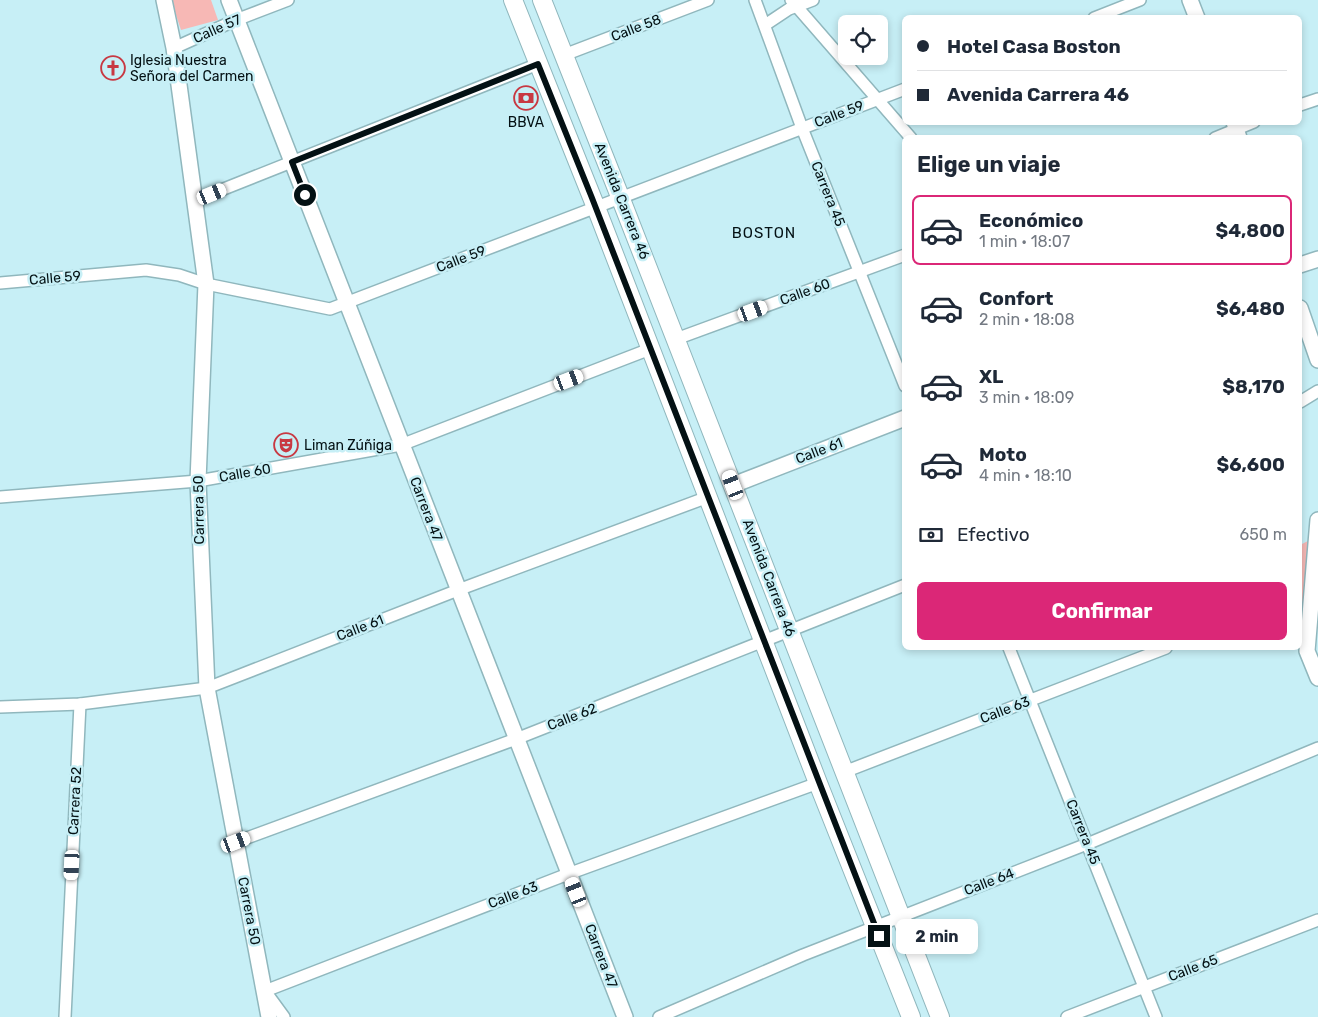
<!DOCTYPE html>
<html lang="es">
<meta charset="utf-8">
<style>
body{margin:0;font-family:Rubik,sans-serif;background:#f2f2f3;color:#1f2937;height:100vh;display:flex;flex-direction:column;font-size:19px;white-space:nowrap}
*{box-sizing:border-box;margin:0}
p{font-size:16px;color:#747a83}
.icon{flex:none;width:28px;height:28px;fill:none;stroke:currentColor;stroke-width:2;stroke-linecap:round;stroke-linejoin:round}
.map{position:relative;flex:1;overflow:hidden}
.sheet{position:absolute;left:902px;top:135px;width:400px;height:515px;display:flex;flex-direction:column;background:#fff;border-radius:8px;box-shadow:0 2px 8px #0003}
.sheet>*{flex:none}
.guide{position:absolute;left:902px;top:15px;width:400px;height:110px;border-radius:8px;box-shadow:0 2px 8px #0003;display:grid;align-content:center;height:110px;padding:0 15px;background:#fff}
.controls{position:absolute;left:838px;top:15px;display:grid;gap:10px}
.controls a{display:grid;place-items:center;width:50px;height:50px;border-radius:8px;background:#fff;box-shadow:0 2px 8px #0003;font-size:25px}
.end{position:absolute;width:22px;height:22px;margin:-11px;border:6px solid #041114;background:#fff;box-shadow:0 0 0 2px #fff}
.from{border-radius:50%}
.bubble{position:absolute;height:35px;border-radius:8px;background:#fff;box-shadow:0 2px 8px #0003;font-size:16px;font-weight:700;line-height:35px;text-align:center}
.car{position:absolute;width:15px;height:30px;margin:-15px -8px;border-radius:6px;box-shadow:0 0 4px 1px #0007;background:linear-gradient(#fff 24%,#345 0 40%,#fff 0 76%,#345 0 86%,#fff 0)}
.guide b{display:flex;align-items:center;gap:18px;height:48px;font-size:19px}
.guide b+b{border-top:1px solid #e0e1e3}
.guide i{width:12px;height:12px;background:#1f2937}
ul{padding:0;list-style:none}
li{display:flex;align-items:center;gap:15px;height:70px;margin:0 10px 8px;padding:0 5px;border:2px solid transparent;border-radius:8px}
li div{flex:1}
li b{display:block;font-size:19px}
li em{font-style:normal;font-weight:700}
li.current{border-color:#db2777}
li>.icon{width:45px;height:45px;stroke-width:1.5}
h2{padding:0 15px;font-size:22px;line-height:60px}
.pay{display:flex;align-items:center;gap:12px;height:55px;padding:0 15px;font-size:19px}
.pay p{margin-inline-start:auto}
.action{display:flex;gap:10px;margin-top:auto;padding:10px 15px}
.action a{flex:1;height:58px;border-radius:8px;background:#db2777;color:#fff;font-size:20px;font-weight:700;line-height:58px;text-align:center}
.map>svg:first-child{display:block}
</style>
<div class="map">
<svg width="1318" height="1017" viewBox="0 0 1318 1017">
<rect width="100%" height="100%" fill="#c7eff6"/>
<g fill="#f7b8b5">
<path d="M171 0H211L218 20 181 30Z"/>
<path d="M1310 540 1301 621 1300 545Z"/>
</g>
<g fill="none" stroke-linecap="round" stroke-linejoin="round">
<g stroke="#90b7bd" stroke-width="14">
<g id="street">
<path d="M755 0 802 128 905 386"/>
<path d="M791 0 911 138"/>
<path d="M1094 18 1140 0"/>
<path d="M765 25 789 9 813 0"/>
<path d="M174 48 236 20 288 0"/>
<path d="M564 55 708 0"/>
<path d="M1300 105 1318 99"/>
<path d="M1215 138 1254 122"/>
<path d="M196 200 538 64"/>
<path d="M0 283 146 270 179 275 206 284 330 309 905 89"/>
<path d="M676 339 905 255"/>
<path d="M1300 402 1318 391"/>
<path d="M0 497 198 481 401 445 650 349"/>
<path d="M1009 648 1156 1017"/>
<path d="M0 707 80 704 207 688 458 590 708 497"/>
<path d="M844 772 1166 648"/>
<path d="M236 842 516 739 905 585"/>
<path d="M65 1017 80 704"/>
<path d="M284 1017 265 991 568 874 818 783"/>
<path d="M659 1017 803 955 1087 844 1318 748"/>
<path d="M1067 1017 1318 920"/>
</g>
</g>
<g stroke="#90b7bd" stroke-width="18">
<g id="secondary">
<path d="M164 0 174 48 206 284 198 481 207 688 269 1017"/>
<path d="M229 0 625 1017"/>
<path d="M1190 0 1197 18"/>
<path d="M1234 122 1239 138"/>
<path d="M1300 265 1318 259"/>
<path d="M1300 308 1318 360"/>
<path d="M733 485 905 418"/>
<path d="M1318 520 1307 651 1318 678"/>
</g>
</g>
<g stroke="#90b7bd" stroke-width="20">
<g id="primary">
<path d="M513 0 599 215 818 783 911 1017"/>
<path d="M542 0 617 189 940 1017"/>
</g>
</g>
<use href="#street" stroke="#fff" stroke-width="11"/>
<use href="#secondary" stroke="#fff" stroke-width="15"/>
<use href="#primary" stroke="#fff" stroke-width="18"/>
</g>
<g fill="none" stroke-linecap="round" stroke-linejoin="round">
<path stroke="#041114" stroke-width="6" d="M305 195 292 162 538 64 592 198 879 936"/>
</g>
<defs>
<g id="church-ring" transform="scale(1.25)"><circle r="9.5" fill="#c7eff6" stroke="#c83842" stroke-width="1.5"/><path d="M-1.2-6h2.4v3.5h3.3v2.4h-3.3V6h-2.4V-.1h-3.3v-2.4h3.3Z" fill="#c83842"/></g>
<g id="bank-ring" transform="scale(1.25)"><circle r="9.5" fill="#c7eff6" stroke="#c83842" stroke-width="1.5"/><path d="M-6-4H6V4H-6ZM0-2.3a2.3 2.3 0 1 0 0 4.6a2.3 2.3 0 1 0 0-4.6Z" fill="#c83842"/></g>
<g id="theatre-ring" transform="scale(1.25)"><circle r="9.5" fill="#c7eff6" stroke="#c83842" stroke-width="1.5"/><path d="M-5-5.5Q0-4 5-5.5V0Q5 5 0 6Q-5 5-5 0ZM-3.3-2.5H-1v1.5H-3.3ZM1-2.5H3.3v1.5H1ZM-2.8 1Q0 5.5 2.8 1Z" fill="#c83842"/></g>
</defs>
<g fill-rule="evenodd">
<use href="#church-ring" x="113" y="68"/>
<use href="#bank-ring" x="526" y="98"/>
<use href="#theatre-ring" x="286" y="445"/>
</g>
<g text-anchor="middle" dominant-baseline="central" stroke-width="5" stroke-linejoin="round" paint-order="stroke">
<g font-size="14" fill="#041114" stroke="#c7eff6">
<text transform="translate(636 28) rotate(-21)">Calle 58</text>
<text transform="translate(217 29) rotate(-24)">Calle 57</text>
<text transform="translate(839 114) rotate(-21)">Calle 59</text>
<text transform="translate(828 194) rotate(68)">Carrera 45</text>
<text transform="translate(622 201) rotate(68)">Avenida Carrera 46</text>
<text transform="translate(461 259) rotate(-21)">Calle 59</text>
<text transform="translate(55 278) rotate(-5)">Calle 59</text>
<text transform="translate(805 292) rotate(-20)">Calle 60</text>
<text transform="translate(819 451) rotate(-21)">Calle 61</text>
<text transform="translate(245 473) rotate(-10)">Calle 60</text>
<text transform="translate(426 509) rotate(69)">Carrera 47</text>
<text transform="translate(199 510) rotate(-91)">Carrera 50</text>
<text transform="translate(769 578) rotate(69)">Avenida Carrera 46</text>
<text transform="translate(360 628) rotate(-21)">Calle 61</text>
<text transform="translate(1005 710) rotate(-21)">Calle 63</text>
<text transform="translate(572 717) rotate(-21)">Calle 62</text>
<text transform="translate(75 801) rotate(-87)">Carrera 52</text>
<text transform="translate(1083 832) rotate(68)">Carrera 45</text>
<text transform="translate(989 882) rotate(-21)">Calle 64</text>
<text transform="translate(513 895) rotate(-21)">Calle 63</text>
<text transform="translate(249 911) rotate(79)">Carrera 50</text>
<text transform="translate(601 956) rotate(69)">Carrera 47</text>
<text transform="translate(1193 968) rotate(-21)">Calle 65</text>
</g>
<g font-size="14" fill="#041114" stroke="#c7eff6" text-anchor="start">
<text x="130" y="60">Iglesia Nuestra<tspan x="130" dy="16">Señora del Carmen</tspan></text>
<text x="526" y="122" text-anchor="middle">BBVA</text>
<text x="304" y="445">Liman Zúñiga</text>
</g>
<g font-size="15" letter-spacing="1" fill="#041114" stroke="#c7eff6">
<text x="764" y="233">BOSTON</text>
</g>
</g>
</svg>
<div class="controls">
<a><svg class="icon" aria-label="locate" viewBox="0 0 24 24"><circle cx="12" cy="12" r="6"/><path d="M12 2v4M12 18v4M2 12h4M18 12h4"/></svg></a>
</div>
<i class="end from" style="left:305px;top:195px"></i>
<i class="end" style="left:879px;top:936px"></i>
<div class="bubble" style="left:896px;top:919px;width:82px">2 min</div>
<i class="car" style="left:212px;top:194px;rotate:68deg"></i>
<i class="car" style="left:753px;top:311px;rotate:70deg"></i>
<i class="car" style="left:569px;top:380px;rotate:69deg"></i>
<i class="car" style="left:733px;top:485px;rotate:339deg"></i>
<i class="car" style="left:236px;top:842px;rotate:69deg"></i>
<i class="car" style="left:72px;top:865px;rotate:183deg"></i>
<i class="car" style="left:576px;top:892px;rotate:338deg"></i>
<div class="guide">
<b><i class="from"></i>Hotel Casa Boston</b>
<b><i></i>Avenida Carrera 46</b>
</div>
<section class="sheet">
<h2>Elige un viaje</h2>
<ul>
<li class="current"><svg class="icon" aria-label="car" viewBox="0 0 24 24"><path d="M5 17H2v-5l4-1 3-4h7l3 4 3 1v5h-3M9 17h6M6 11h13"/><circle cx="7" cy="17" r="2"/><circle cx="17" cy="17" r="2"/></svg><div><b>Económico</b><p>1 min · 18:07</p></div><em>$4,800</em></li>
<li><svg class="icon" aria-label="car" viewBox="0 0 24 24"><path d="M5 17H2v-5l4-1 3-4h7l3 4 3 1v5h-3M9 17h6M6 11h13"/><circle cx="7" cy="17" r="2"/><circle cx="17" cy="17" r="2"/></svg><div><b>Confort</b><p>2 min · 18:08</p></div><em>$6,480</em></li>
<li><svg class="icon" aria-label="car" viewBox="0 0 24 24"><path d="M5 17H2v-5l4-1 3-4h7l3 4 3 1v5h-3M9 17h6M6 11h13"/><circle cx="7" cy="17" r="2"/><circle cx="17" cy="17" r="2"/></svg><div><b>XL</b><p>3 min · 18:09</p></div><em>$8,170</em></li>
<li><svg class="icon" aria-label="car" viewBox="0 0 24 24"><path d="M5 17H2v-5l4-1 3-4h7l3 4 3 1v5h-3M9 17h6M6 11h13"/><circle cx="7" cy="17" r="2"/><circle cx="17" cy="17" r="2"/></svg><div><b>Moto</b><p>4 min · 18:10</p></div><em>$6,600</em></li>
</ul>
<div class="pay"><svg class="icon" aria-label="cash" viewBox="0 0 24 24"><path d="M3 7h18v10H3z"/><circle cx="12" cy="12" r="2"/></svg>Efectivo<p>650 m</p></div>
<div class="action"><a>Confirmar</a></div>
</section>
</div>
